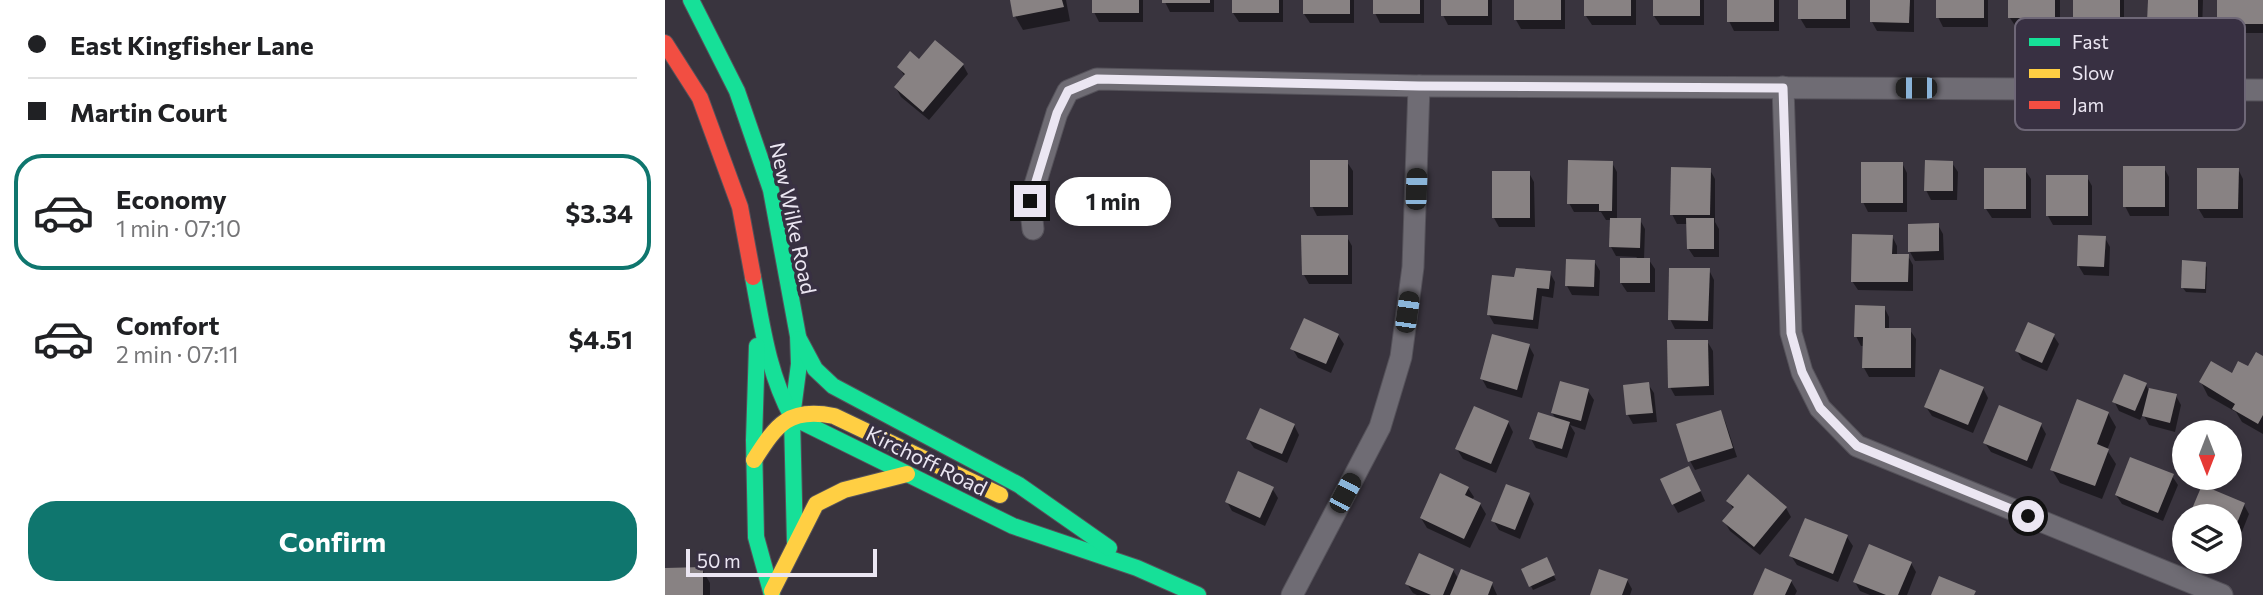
<!DOCTYPE html>
<meta charset="utf-8">
<style>
body{margin:0;font-family:Commissioner,sans-serif;background:#f2f2f2;color:#202124;height:100vh;display:flex;flex-direction:column;font-size:26px;white-space:nowrap}
*{box-sizing:border-box;margin:0}
p{font-size:23px;color:#757577}
.icon{flex:none;width:38px;height:38px;fill:none;stroke:currentColor;stroke-width:2;stroke-linecap:round;stroke-linejoin:round}
.map{position:relative;flex:1;overflow:hidden}
.details{display:flex;flex-direction:column;background:#fff;width:665px}
.details>*{flex:none}
.top-card{display:grid;align-content:center;height:154px;padding:0 28px;background:#fff}
.needle{width:46px;rotate:180deg}
.tools{position:absolute;left:1507px;top:420px;display:grid;gap:14px}
.tools a{display:grid;place-items:center;width:70px;height:70px;border-radius:50%;background:#fff;box-shadow:0 4px 10px #0003;font-size:35px}
.scale{position:absolute;left:21px;bottom:18px;width:191px;box-sizing:border-box;padding-left:7px;border:4px solid #ebe6f2;border-top:0;font-size:19px;line-height:24px;white-space:nowrap;color:#ebe6f2;-webkit-text-stroke:5px #383042;paint-order:stroke}
.end{position:absolute;width:32px;height:32px;margin:-16px;border:9px solid #ebe6f2;background:#111;box-shadow:0 0 0 4px #111}
.from{border-radius:50%}
.bubble{position:absolute;height:49px;border-radius:24px;background:#fff;box-shadow:0 4px 10px #0003;font-size:23px;font-weight:700;line-height:49px;text-align:center}
.car{position:absolute;width:21px;height:42px;margin:-21px -10px;border-radius:9px;box-shadow:0 0 5px 2px #0007;background:linear-gradient(#222 24%,#8ab4d8 0 40%,#222 0 76%,#8ab4d8 0 86%,#222 0)}
.top-card b{display:flex;align-items:center;gap:24px;height:66px;font-size:26px}
.top-card b+b{border-top:2px solid #e0e0e0}
.top-card i{width:18px;height:18px;background:#202124}
ul{padding:0;list-style:none}
li{display:flex;align-items:center;gap:21px;height:116px;margin:0 14px 10px;padding:0 14px;border:4px solid transparent;border-radius:28px}
li div{flex:1}
li b{display:block;font-size:26px}
li em{font-style:normal;font-weight:700}
li.on{border-color:#0f766e}
li>.icon{width:63px;height:63px;stroke-width:1.5}
.cta{display:flex;gap:14px;margin-top:auto;padding:14px 28px}
.cta a{flex:1;height:80px;border-radius:28px;background:#0f766e;color:#fff;font-size:28px;font-weight:700;line-height:80px;text-align:center}
main{display:flex;flex:1;min-height:0}
.map>svg:first-child{display:block}
</style>
<main>
<section class="details">
<div class="top-card">
<b><i class="from"></i>East Kingfisher Lane</b>
<b><i></i>Martin Court</b>
</div>
<ul>
<li class="on"><svg class="icon" aria-label="car" viewBox="0 0 24 24"><path d="M5 17H2v-5l4-1 3-4h7l3 4 3 1v5h-3M9 17h6M6 11h13"/><circle cx="7" cy="17" r="2"/><circle cx="17" cy="17" r="2"/></svg><div><b>Economy</b><p>1 min · 07:10</p></div><em>$3.34</em></li>
<li><svg class="icon" aria-label="car" viewBox="0 0 24 24"><path d="M5 17H2v-5l4-1 3-4h7l3 4 3 1v5h-3M9 17h6M6 11h13"/><circle cx="7" cy="17" r="2"/><circle cx="17" cy="17" r="2"/></svg><div><b>Comfort</b><p>2 min · 07:11</p></div><em>$4.51</em></li>
</ul>
<div class="cta"><a>Confirm</a></div>
</section>
<div class="map">
<svg width="1598" height="595" viewBox="0 0 1598 595">
<rect width="100%" height="100%" fill="#39343e"/>
<g fill="#0007">
<path d="M347 0H401L405 21 358 30 350 16Z"/>
<path d="M429 0H478V22H434L429 12Z"/>
<path d="M499 0H549V12H505Z"/>
<path d="M568 0H618V22H574L568 13Z"/>
<path d="M639 0H689V23H645L639 14Z"/>
<path d="M710 0H759V23H715L710 13Z"/>
<path d="M778 0H827V25H783L778 15Z"/>
<path d="M851 0H900V29H856L851 20Z"/>
<path d="M921 0H971V25H927L921 16Z"/>
<path d="M989 0H1039V25H995L989 16Z"/>
<path d="M1064 0H1114V31H1069L1064 21Z"/>
<path d="M1135 0H1185V28H1141L1135 18Z"/>
<path d="M1207 0H1249V32L1212 31 1207 22Z"/>
<path d="M1273 0H1323V27H1278L1273 17Z"/>
<path d="M1345 0H1395V27H1351L1345 18Z"/>
<path d="M1409 0H1459V28L1415 27 1409 18Z"/>
<path d="M1485 0H1538L1537 31H1490L1484 22Z"/>
<path d="M1554 0H1598V33H1559L1554 23Z"/>
<path d="M254 61 298 65 303 74 264 120 236 97 231 88 240 77 234 67Z"/>
<path d="M682 162 688 171V215L652 216 647 206Z"/>
<path d="M947 163 952 172V219L975 220 980 229 979 260H984L990 269V292H962L956 283 972 257 951 256 946 247 947 220H941L936 212H909L904 203Z"/>
<path d="M1237 163 1242 173V212H1203L1198 202Z"/>
<path d="M1287 163 1293 172 1292 200H1266L1261 190Z"/>
<path d="M1499 168 1504 177V216H1465L1460 206Z"/>
<path d="M1573 169 1578 179V218H1539L1533 208Z"/>
<path d="M1045 170 1050 179V222L1054 229V257H1029L1023 248V224H1012L1007 214Z"/>
<path d="M1360 170 1366 179V218H1327L1321 209Z"/>
<path d="M864 173 869 182 870 227H834L829 218Z"/>
<path d="M1422 177 1427 186V225H1388L1383 216Z"/>
<path d="M1273 225 1278 234 1279 260 1250 261 1245 252Z"/>
<path d="M1227 236 1232 246V255L1243 256 1248 265V291L1193 290 1187 281Z"/>
<path d="M682 237 687 246V284H644L639 275Z"/>
<path d="M1440 238 1445 247 1444 276 1419 275 1413 265Z"/>
<path d="M929 261 935 271 934 296 907 295 902 286Z"/>
<path d="M1540 263 1542 268 1541 293 1521 292 1518 288Z"/>
<path d="M1044 270 1049 280 1048 329H1010L1005 319Z"/>
<path d="M885 273 890 282 888 298 877 296 873 329 829 324 824 315 851 279Z"/>
<path d="M1219 307 1224 317V330H1245L1251 339 1250 377H1204L1199 368V346H1196L1191 336Z"/>
<path d="M673 335 679 344 666 373 633 358 627 348Z"/>
<path d="M1388 335 1394 344 1382 371 1357 360 1352 351Z"/>
<path d="M1042 341 1048 351 1049 395 1010 396 1005 387Z"/>
<path d="M864 346 869 355 857 398 822 388 817 379Z"/>
<path d="M1598 358V434L1577 422 1571 412 1543 396 1536 382 1567 375 1584 369Z"/>
<path d="M983 384 989 393 992 422 968 424 963 415 960 387Z"/>
<path d="M1481 385 1483 389 1511 396 1516 405 1510 432 1484 425 1478 414 1475 420 1454 411 1449 401Z"/>
<path d="M1318 388 1323 398 1308 433 1267 416 1261 407Z"/>
<path d="M923 391 929 400 920 430 905 425 910 433 902 458 871 448 866 439 892 420 887 413Z"/>
<path d="M1055 412 1060 421 1072 457 1030 470 1025 461Z"/>
<path d="M1443 413 1451 427 1442 450 1451 464 1437 499 1395 483 1387 470Z"/>
<path d="M843 422 848 432 831 473 798 459 792 449Z"/>
<path d="M629 425 634 435 622 463 589 448 583 439Z"/>
<path d="M1376 425 1381 434 1367 469 1326 452 1320 443Z"/>
<path d="M1507 476 1513 485 1498 521 1457 504 1451 495Z"/>
<path d="M1029 477 1040 501 1013 513 1008 504Z"/>
<path d="M607 488 613 498 600 526 567 511 562 502Z"/>
<path d="M803 488 809 497 807 500 815 504 821 514 805 548 762 528 756 518Z"/>
<path d="M1538 488 1579 505 1584 514 1570 549 1564 547V516H1526Z"/>
<path d="M864 495 869 504 855 539 834 530 828 520Z"/>
<path d="M1063 501 1121 508 1126 517 1095 555 1065 531 1059 521 1069 510Z"/>
<path d="M1182 537 1188 546 1173 582 1132 565 1126 556Z"/>
<path d="M881 560 891 580 868 590 866 586Z"/>
<path d="M1246 563 1251 572 1242 595H1205L1195 591 1190 582Z"/>
<path d="M37 569 45 583V595H0V570Z"/>
<path d="M788 570 794 580 827 584 832 595H752L748 593 742 584Z"/>
<path d="M962 580 967 589 965 595H927Z"/>
<path d="M1126 581 1132 591 1130 595H1090Z"/>
</g>
<g fill="#888283">
<path d="M345 0H397L399 7 348 17Z"/>
<rect x="427" y="0" width="47" height="13"/>
<rect x="497" y="0" width="48" height="3"/>
<rect x="567" y="0" width="47" height="13"/>
<rect x="638" y="0" width="47" height="14"/>
<rect x="708" y="0" width="47" height="14"/>
<rect x="776" y="0" width="47" height="16"/>
<rect x="849" y="0" width="47" height="20"/>
<rect x="919" y="0" width="47" height="16"/>
<rect x="988" y="0" width="47" height="16"/>
<rect x="1062" y="0" width="47" height="22"/>
<rect x="1133" y="0" width="48" height="19"/>
<path d="M1205 0H1245L1244 23 1205 22Z"/>
<rect x="1271" y="0" width="48" height="18"/>
<rect x="1343" y="0" width="47" height="18"/>
<path d="M1408 0H1455V19L1408 18Z"/>
<path d="M1483 0H1533V23L1482 22Z"/>
<rect x="1552" y="0" width="46" height="24"/>
<path d="M270 40 299 64 258 112 229 87 240 74 232 67 245 51 254 59Z"/>
<rect x="645" y="160" width="38" height="47"/>
<path d="M903 160 948 161 947 211H934V204H902Z"/>
<path d="M1260 160 1288 161V191H1259Z"/>
<rect x="1196" y="162" width="42" height="41"/>
<rect x="1458" y="166" width="42" height="41"/>
<path d="M1006 167 1046 168 1045 215H1005Z"/>
<rect x="1319" y="168" width="42" height="41"/>
<path d="M1532 168H1574L1573 209H1532Z"/>
<rect x="827" y="171" width="38" height="47"/>
<rect x="1381" y="175" width="42" height="41"/>
<path d="M945 218H976L975 248 944 247Z"/>
<path d="M1021 218H1049V249H1022Z"/>
<path d="M1274 223V251L1243 252V224Z"/>
<path d="M1187 234 1228 235 1227 254H1244L1243 282H1186Z"/>
<path d="M636 235H683V275H637Z"/>
<path d="M1413 235 1441 236 1439 267 1412 266Z"/>
<rect x="955" y="258" width="30" height="25"/>
<path d="M901 259 930 260 929 287 900 286Z"/>
<path d="M1517 260 1541 262 1540 289 1516 288Z"/>
<path d="M851 268 886 271 884 289 872 288 868 320 822 315 827 275 849 277Z"/>
<path d="M1004 268H1045L1043 321 1003 320Z"/>
<path d="M1190 305 1220 306V328H1246V368H1197L1198 337H1189Z"/>
<path d="M639 318 674 334 661 364 625 349Z"/>
<path d="M1363 322 1390 334 1377 363 1350 351Z"/>
<path d="M827 334 865 344 852 390 815 379Z"/>
<path d="M1002 340H1043L1044 386 1003 388Z"/>
<path d="M1591 352 1598 356V415L1593 424 1567 409 1570 404 1534 382 1546 361 1567 373 1573 361 1583 366Z"/>
<path d="M1275 369 1319 387 1303 425 1259 407Z"/>
<path d="M1459 374 1482 383 1470 411 1447 402Z"/>
<path d="M895 381 924 389 916 421 886 413Z"/>
<path d="M984 382 988 413 961 415 958 385Z"/>
<path d="M1484 388 1512 394 1505 423 1477 416Z"/>
<path d="M1412 399 1444 412 1432 444 1444 449 1430 486 1385 470Z"/>
<path d="M1334 405 1377 423 1362 461 1318 443Z"/>
<path d="M809 406 844 421 826 464 790 449Z"/>
<path d="M595 408 630 424 617 454 581 439Z"/>
<path d="M1056 410 1068 448 1023 462 1011 424Z"/>
<path d="M873 412 905 422 897 449 864 439Z"/>
<path d="M1465 457 1509 474 1493 513 1450 495Z"/>
<path d="M1024 466 1036 491 1007 505 995 479Z"/>
<path d="M573 471 609 487 595 518 560 502Z"/>
<path d="M775 473 804 487 800 495 816 503 799 539 755 518Z"/>
<path d="M1083 474 1122 507 1089 547 1057 521 1069 507 1061 501Z"/>
<path d="M841 484 865 493 850 530 826 521Z"/>
<path d="M1537 485 1580 503 1565 541 1564 516H1524Z"/>
<path d="M1140 518 1183 535 1168 574 1124 556Z"/>
<path d="M1204 544 1247 562 1233 595H1221L1188 582Z"/>
<path d="M754 553 789 569 778 595H766L740 584Z"/>
<path d="M882 557 890 575 864 587 856 569Z"/>
<path d="M38 567V595H0V568Z"/>
<path d="M1100 568 1127 580 1120 595H1088Z"/>
<path d="M796 569 828 582 823 595H785Z"/>
<path d="M934 569 963 579 957 595H925Z"/>
<path d="M1274 576 1311 591 1309 595H1266Z"/>
</g>
<g fill="none" stroke-linecap="round" stroke-linejoin="round">
<g stroke="#55525a" stroke-width="23">
<g id="street">
<path d="M1118 87 1126 333 1137 372 1155 408 1192 446 1557 595"/>
<path d="M368 229 365 201 392 113 403 91 432 79 754 86 1598 90"/>
<path d="M627 595 715 427 736 357 748 267 754 86"/>
</g>
</g>
<g stroke="#55525a" stroke-width="18">
<g id="fast">
<path d="M26 0 72 91 106 190 133 336 134 364 127 417 130 543"/>
<path d="M88 277C97 325 103 373 127 417L348 526 472 568 533 595"/>
<path d="M134 339 150 369 168 386 354 485 444 548"/>
<path d="M92 346 89 440 91 537 107 595"/>
</g>
</g>
<g stroke="#55525a" stroke-width="18">
<g id="slow">
<path d="M89 460C112 424 124 407 169 416L335 495"/>
<path d="M107 591 151 504 179 490 242 474"/>
</g>
</g>
<g stroke="#55525a" stroke-width="18">
<path id="jam" d="M0 43 35 98 75 207 88 277"/>
</g>
<use href="#street" stroke="#6f6c74" stroke-width="21"/>
<use href="#fast" stroke="#16e098" stroke-width="16"/>
<use href="#slow" stroke="#ffcf43" stroke-width="16"/>
<use href="#jam" stroke="#f24e42" stroke-width="16"/>
</g>
<g fill="none" stroke-linecap="round" stroke-linejoin="round">
<path stroke="#ebe6f2" stroke-width="9" d="M365 201 392 113 403 91 432 79 754 86 1118 88 1126 333 1137 372 1155 408 1192 446 1363 516"/>
</g>
<g text-anchor="middle" dominant-baseline="central" stroke-width="7" stroke-linejoin="round" paint-order="stroke">
<g font-size="21" fill="#ebe6f2" stroke="#383042">
<text transform="translate(129 218) rotate(78)">New Wilke Road</text>
<text transform="translate(262 460) rotate(26)">Kirchoff Road</text>
</g>
</g>
<rect x="1350" y="18" width="230" height="112" rx="10" fill="#383042" stroke="#6e6777" stroke-width="2"/>
<rect x="1364" y="38" width="31" height="8" fill="#16e098"/>
<rect x="1364" y="69" width="31" height="9" fill="#ffcf43"/>
<rect x="1364" y="101" width="31" height="8" fill="#f24e42"/>
<g font-size="19" fill="#ebe6f2">
<text x="1407" y="49">Fast</text>
<text x="1407" y="80">Slow</text>
<text x="1407" y="112">Jam</text>
</g>
</svg>
<div class="tools">
<a><svg class="needle" viewBox="-14 -14 28 28"><path d="M0-13l5 13h-10z" fill="#e53935"/><path d="M0 13l5-13h-10z" fill="#757577"/></svg></a>
<a><svg class="icon" aria-label="layers" viewBox="0 0 24 24"><path d="M12 4l9 5-9 5-9-5zM3 14l9 5 9-5"/></svg></a>
</div>
<div class="scale">50 m</div>
<i class="end from" style="left:1363px;top:516px"></i>
<i class="end" style="left:365px;top:201px"></i>
<div class="bubble" style="left:390px;top:177px;width:116px">1 min</div>
<i class="car" style="left:1251px;top:88px;rotate:270deg"></i>
<i class="car" style="left:751px;top:189px;rotate:2deg"></i>
<i class="car" style="left:742px;top:312px;rotate:8deg"></i>
<i class="car" style="left:680px;top:493px;rotate:28deg"></i>
</div>
</main>
